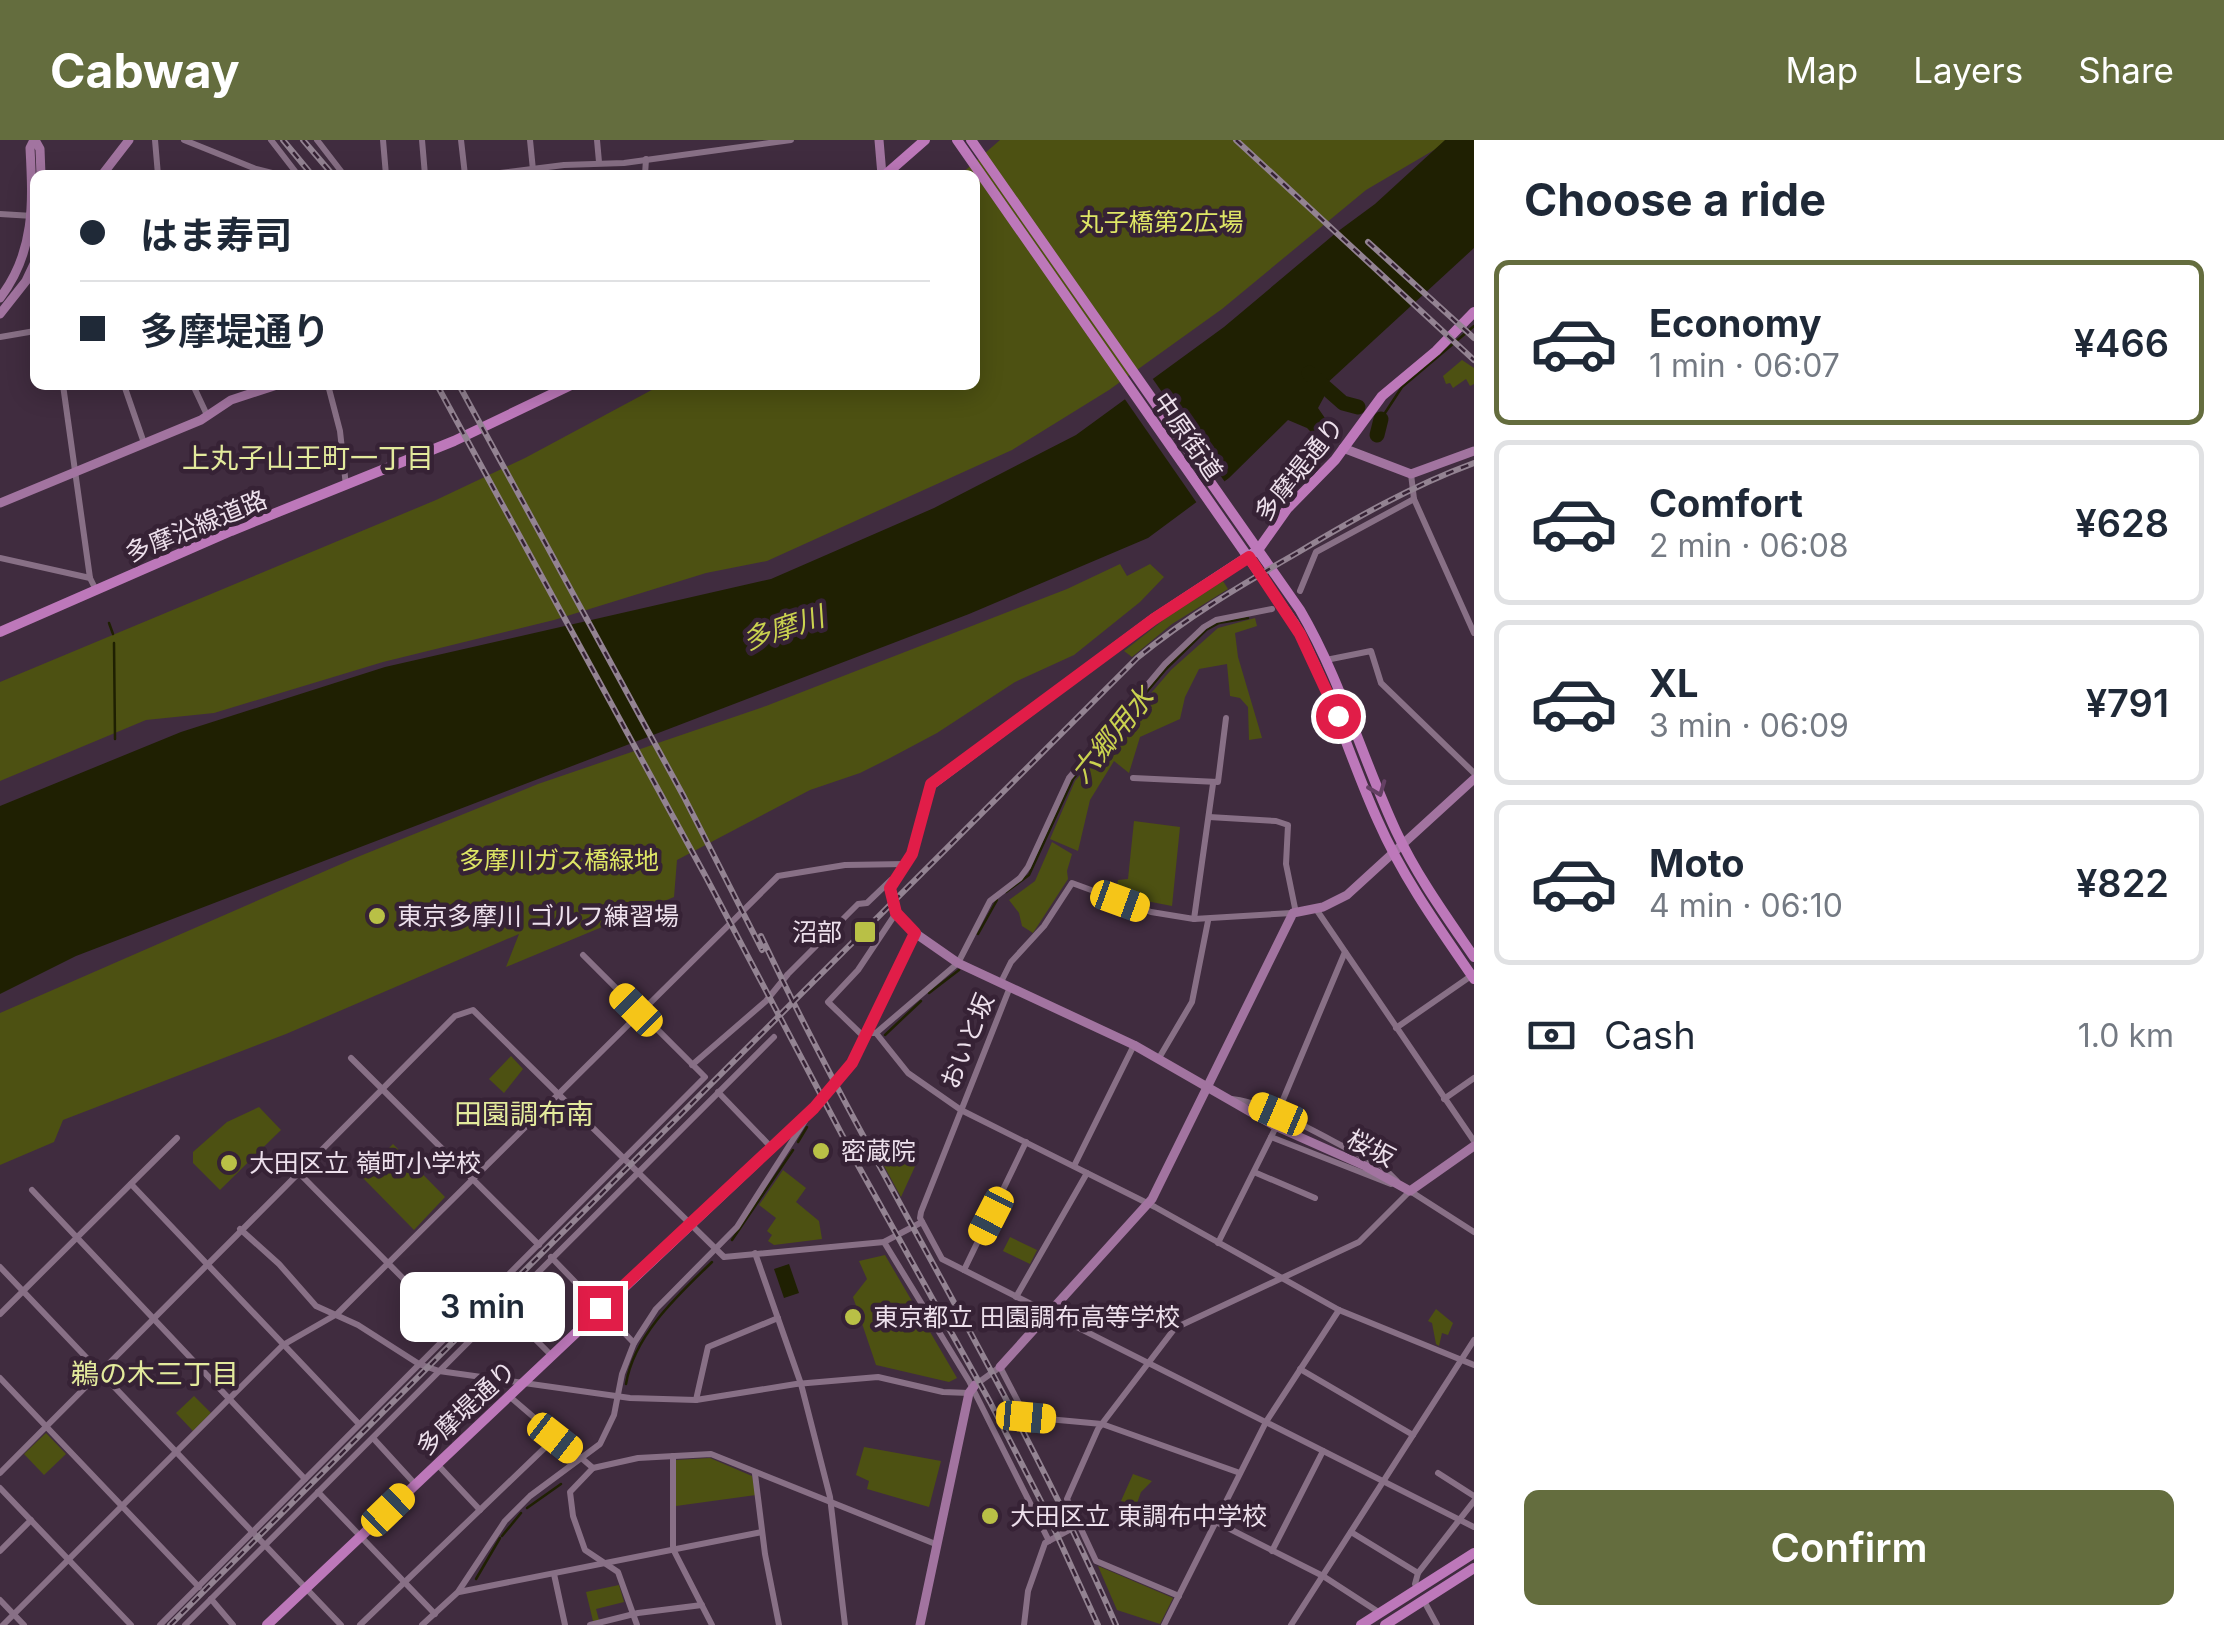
<!DOCTYPE html>
<meta charset="utf-8">
<style>
body{margin:0;font-family:Inter,"Noto Sans JP",sans-serif;background:#f6f6f7;color:#1f2937;height:100vh;display:flex;flex-direction:column;font-size:38px;white-space:nowrap}
*{box-sizing:border-box;margin:0}
p{font-size:32px;color:#747a83}
.icon{flex:none;width:55px;height:55px;fill:none;stroke:currentColor;stroke-width:2;stroke-linecap:round;stroke-linejoin:round}
.map{position:relative;flex:1;overflow:hidden}
.details{display:flex;flex-direction:column;background:#fff;width:750px}
.details>*{flex:none}
.top-card{position:absolute;left:30px;top:30px;width:950px;height:220px;border-radius:15px;box-shadow:0 5px 25px #0003;display:grid;align-content:center;height:220px;padding:0 50px;background:#fff}
.end{position:absolute;width:45px;height:45px;margin:-22px;border:12px solid #e11d48;background:#fff;box-shadow:0 0 0 5px #fff}
.from{border-radius:50%}
.bubble{position:absolute;height:70px;border-radius:15px;background:#fff;box-shadow:0 5px 25px #0003;font-size:32px;font-weight:600;line-height:70px;text-align:center}
.car{position:absolute;width:30px;height:60px;margin:-30px -15px;border-radius:12px;box-shadow:0 0 8px 2px #0007;background:linear-gradient(#f5c518 24%,#345 0 40%,#f5c518 0 76%,#345 0 86%,#f5c518 0)}
.top-card b{display:flex;align-items:center;gap:35px;height:95px;font-size:38px}
.top-card b+b{border-top:2px solid #e0e1e3}
.top-card i{width:25px;height:25px;background:#1f2937}
ul{padding:0;list-style:none}
li{display:flex;align-items:center;gap:30px;height:165px;margin:0 20px 15px;padding:0 30px;border:5px solid #e0e1e3;border-radius:15px}
li div{flex:1}
li b{display:block;font-size:38px}
li em{font-style:normal;font-weight:600}
li.selected{border-color:#646d3e}
li>.icon{width:90px;height:90px;stroke-width:1.5}
h2{padding:0 50px;font-size:45px;line-height:120px}
.pay{display:flex;align-items:center;gap:25px;height:110px;padding:0 50px;font-size:38px}
.pay p{margin-inline-start:auto}
.action{display:flex;gap:20px;margin-top:auto;padding:20px 50px}
.action a{flex:1;height:115px;border-radius:15px;background:#646d3e;color:#fff;font-size:40px;font-weight:600;line-height:115px;text-align:center}
header{display:flex;align-items:center;gap:60px;box-sizing:border-box;height:140px;padding:0 50px;background:#646d3e;color:#fff}
header strong{font-size:48px}
nav{display:flex;gap:55px;margin-inline-start:auto;font-size:35px}
main{display:flex;flex:1;min-height:0}
.map>svg:first-child{display:block}
</style>
<header>
<strong>Cabway</strong>
<nav><a>Map</a><a>Layers</a><a>Share</a></nav>
</header>
<main>
<div class="map">
<svg width="1474" height="1485" viewBox="0 0 1474 1485">
<rect width="100%" height="100%" fill="#402c3f"/>
<g fill="#4d5112">
<path d="M1000 0H1451L1366 50 1222 169 1109 250 1012 310 767 421 706 433 554 480 383 522 214 573 146 580 0 641V542L436 360 525 318 661 245H975V35H960Z"/>
<path d="M1462 220 1474 228V244L1470 246 1466 239 1453 248 1450 243 1446 244 1443 236Z"/>
<path d="M1120 424 1127 436 1150 424 1164 437 1140 462 1074 515 1015 542 937 593 890 618 860 633 810 650 677 720 674 757 506 827 519 794 286 894 63 980 54 1002 0 1025V873L355 718 538 644 766 566 1067 449Z"/>
<path d="M1223 441 1228 449 1172 484 1132 517 1124 511 1166 478Z"/>
<path d="M1255 478 1257 486 1235 493 1238 517 1262 598 1249 600 1248 567 1240 558 1230 556 1227 524 1199 529 1185 557 1180 579 1140 597 1129 633 1114 621 1090 660 1078 711 1050 699 1075 641 1171 530 1218 488Z"/>
<path d="M1134 681 1180 687 1172 766 1115 755 1118 740 1128 739Z"/>
<path d="M1052 702 1072 714 1067 731 1068 739 1033 793 1022 786 1019 773 1009 760 1035 741Z"/>
<path d="M511 916 523 929 504 953 489 939Z"/>
<path d="M259 967 281 990 220 1050 193 1023V1012L227 982Z"/>
<path d="M393 1004 445 1057 414 1090 361 1036Z"/>
<path d="M876 1011 917 1022 901 1057Z"/>
<path d="M783 1030 806 1048 796 1062 819 1081 822 1099 774 1105 768 1101 772 1095 767 1091 776 1078 759 1065Z"/>
<path d="M1010 1097 1037 1110 1030 1124 1003 1111Z"/>
<path d="M885 1115 957 1238 949 1242 876 1225 853 1157 867 1139 859 1121Z"/>
<path d="M1436 1169 1453 1183 1448 1195 1442 1193 1439 1206 1436 1204 1432 1183 1428 1181Z"/>
<path d="M194 1256 211 1273 193 1291 176 1273Z"/>
<path d="M46 1293 66 1314 44 1335 24 1314Z"/>
<path d="M864 1307 941 1321 929 1367 867 1349 869 1341 856 1335Z"/>
<path d="M710 1318 752 1336 756 1355 676 1366V1320Z"/>
<path d="M1133 1334 1152 1341 1141 1352 1136 1366 1121 1361Z"/>
<path d="M1098 1426 1173 1458 1160 1484 1117 1470Z"/>
<path d="M619 1445 624 1462 596 1469 599 1480 593 1481 586 1452Z"/>
</g>
<g fill="#1f2002">
<path d="M1445 0H1474V108L1324 246V257L1318 268 1327 281 1314 295 1307 288 1288 280 1229 338 1148 398 969 474 76 816 0 854V666L181 592 385 527 771 439 934 368 1076 295 1224 187 1337 92 1375 64Z"/>
<path d="M789 1124 799 1153 784 1158 774 1129Z"/>
</g>
<path fill="#402c3f" d="M1150 235 1227 345 1199 366 1122 255Z"/>
<g fill="none" stroke-linecap="round" stroke-linejoin="round">
<g stroke="#1f2002" stroke-width="2.5">
<path d="M1377 278 1381 279 1402 247 1474 186"/>
<path d="M109 483 113 494"/>
<path d="M114 503 115 599"/>
<path d="M1006 752 1029 735 1073 639 1166 529 1206 490 1219 483 1248 478"/>
<path d="M978 794 997 760"/>
<path d="M929 853 959 830"/>
<path d="M885 895 921 861"/>
<path d="M798 1002 807 987"/>
<path d="M732 1100 793 1010"/>
<path d="M626 1244C634 1195 678 1155 712 1122"/>
<path d="M527 1368 561 1344"/>
<path d="M502 1396 521 1373"/>
<path d="M476 1439 500 1398"/>
</g>
<g stroke="#1f2002" stroke-width="15">
<path d="M1309 233 1343 263 1358 267"/>
<path d="M1377 295 1381 279"/>
</g>
<g stroke="#887086" stroke-width="6">
<path d="M155 0 158 35"/>
<path d="M184 0 256 29 280 35"/>
<path d="M271 0 298 35"/>
<path d="M317 0 344 35"/>
<path d="M383 0 386 35"/>
<path d="M422 0 425 35"/>
<path d="M461 0 465 35"/>
<path d="M530 0 533 30"/>
<path d="M597 0 599 22"/>
<path d="M484 35 564 25 624 23 791 0"/>
<path d="M645 35 646 19"/>
<path d="M0 74 33 76"/>
<path d="M0 197 35 191"/>
<path d="M63 245 90 438"/>
<path d="M124 245 144 303"/>
<path d="M193 245 207 275"/>
<path d="M328 245 340 291 346 346"/>
<path d="M1411 334 1414 359 1474 493"/>
<path d="M0 418 90 438 96 450"/>
<path d="M1300 451 1316 412 1414 359"/>
<path d="M1326 520 1371 511 1381 543 1474 633"/>
<path d="M1133 638 1218 642 1226 578"/>
<path d="M1209 677 1276 681 1288 685 1286 724 1296 773"/>
<path d="M1316 769 1474 1001"/>
<path d="M896 773 858 830 828 862 860 893H876L958 823 990 761 1020 738 1028 727 1069 638 1165 524 1204 487 1216 480 1272 469"/>
<path d="M1194 779 1213 644"/>
<path d="M1001 842 1011 822 1044 786 1072 743 1151 772 1194 779 1292 773"/>
<path d="M1010 847 921 1072 920 1078 942 1119 1474 1387"/>
<path d="M1396 888 1471 836"/>
<path d="M876 893 908 933 961 970 1155 1067 1339 1170 1474 1225"/>
<path d="M351 918 539 1105"/>
<path d="M1159 918 1192 862 1208 781"/>
<path d="M692 925 766 861 788 834 858 764 867 763 891 740"/>
<path d="M718 952 770 1006"/>
<path d="M1232 959C1268 962 1332 1002 1368 1019L1382 1026 1397 1041"/>
<path d="M1444 959 1474 938"/>
<path d="M1277 974 1345 812"/>
<path d="M1271 997 1391 1044"/>
<path d="M1074 1026 1134 905"/>
<path d="M1254 1032 1315 1058"/>
<path d="M299 1033 453 1189"/>
<path d="M131 1044 359 1284"/>
<path d="M32 1050 305 1339"/>
<path d="M240 1089 279 1124 316 1166 358 1185 419 1224 439 1231 630 1258 696 1260 796 1244 878 1237 943 1252 969 1253"/>
<path d="M884 1102 969 1241 1049 1401"/>
<path d="M1218 1103 1278 983"/>
<path d="M755 1113 801 1244 830 1357 845 1485"/>
<path d="M551 1117 634 1203"/>
<path d="M0 1127 341 1485"/>
<path d="M964 1130 1026 1002"/>
<path d="M1016 1157 1087 1033"/>
<path d="M502 1166 551 1215"/>
<path d="M0 1174 177 998"/>
<path d="M1300 1229 1413 1295"/>
<path d="M0 1238 199 1447"/>
<path d="M975 1245 1000 1227 1026 1277 1102 1284 1240 1333"/>
<path d="M509 1256 593 1328"/>
<path d="M696 1260 708 1207 778 1178"/>
<path d="M373 1298 415 1344"/>
<path d="M673 1316V1409L712 1485"/>
<path d="M437 1324 480 1370"/>
<path d="M0 1333 455 876 473 870 724 1117 884 1102 922 1082"/>
<path d="M1438 1333 1474 1356"/>
<path d="M755 1334 765 1414 779 1485"/>
<path d="M0 1348 131 1485"/>
<path d="M318 1352 435 1474"/>
<path d="M1216 1382 1323 1436 1380 1473"/>
<path d="M1351 1392 1418 1433"/>
<path d="M0 1411 31 1380"/>
<path d="M1272 1411 1323 1311"/>
<path d="M554 1434 565 1485"/>
<path d="M1417 1448 1415 1444 1418 1433 1474 1361"/>
<path d="M459 1452 762 1392"/>
<path d="M1179 1456 1096 1421 1067 1359 1098 1289 1175 1188 1359 1102 1410 1051 1474 1092"/>
<path d="M211 1459 233 1485"/>
<path d="M0 1460 24 1485"/>
<path d="M1424 1461 1437 1485"/>
<path d="M3 1485 283 1205 337 1174 778 736 845 725 906 724"/>
<path d="M160 1485 705 937 583 815"/>
<path d="M185 1485 774 897"/>
<path d="M360 1485 555 1298"/>
<path d="M422 1485 458 1452 505 1381 530 1356 600 1304 614 1275 622 1234 634 1203 656 1169 737 1087 805 981"/>
<path d="M590 1485 638 1473 702 1465"/>
<path d="M637 1485 618 1432 585 1410 573 1376 570 1352 593 1328 638 1318 711 1314 938 1405"/>
<path d="M1024 1485 1028 1451 1045 1403 1080 1384"/>
<path d="M1164 1485 1266 1282 1339 1170"/>
<path d="M1291 1485 1474 1200"/>
</g>
<g stroke="#a274a0" stroke-width="9">
<path d="M35 0 40 9 41 35"/>
<path d="M879 0 882 35"/>
<path d="M102 35 129 0"/>
<path d="M0 158C35 112 33 64 30 8L34 0"/>
<path d="M0 174 26 141 35 122"/>
<path d="M1343 308 1411 334 1474 311"/>
<path d="M0 363 201 280 231 260 277 245"/>
<path d="M915 793 958 823 1134 905 1275 986 1365 1026 1410 1051 1474 1006"/>
<path d="M1000 1227 1152 1059 1293 773 1323 767 1347 755 1474 639"/>
<path d="M920 1485 969 1253 975 1245"/>
</g>
<g stroke="#bd78ba" stroke-width="10">
<path d="M957 0 1294 483C1330 547 1348 615 1378 681 1403 738 1439 788 1474 839"/>
<path d="M971 0 1300 470C1341 540 1362 618 1396 691 1417 736 1446 776 1474 817"/>
<path d="M885 35 925 0"/>
<path d="M0 492 231 391 454 301 571 245"/>
<path d="M267 1485 814 968 852 923 915 793 896 773 890 748 912 714 931 645 1153 479 1258 410 1287 369 1335 320 1382 256 1436 211 1474 172"/>
<path d="M1361 1485 1474 1413"/>
<path d="M1385 1485 1474 1428"/>
</g>
<g stroke="#938392" stroke-width="6">
<g id="rail">
<path d="M283 0 312 35"/>
<path d="M303 0 333 35"/>
<path d="M1236 0 1474 220"/>
<path d="M1368 102 1474 198"/>
<path d="M437 245 706 737 859 1027 990 1262 1046 1371 1098 1485"/>
<path d="M459 245 684 657 762 810"/>
<path d="M761 796C872 1030 1013 1248 1116 1485"/>
<path d="M170 1485 1137 518C1187 477 1241 445 1297 413 1354 379 1411 346 1474 323"/>
</g>
</g>
<use href="#rail" stroke="#362235" stroke-width="2.5" stroke-dasharray="8" stroke-linecap="butt"/>
</g>
<defs><path id="oneway-chevron" d="M-2-3.5L2.5 0L-2 3.5" fill="none" stroke-width="1.6" stroke-linecap="round" stroke-linejoin="round" transform="scale(2.5)"/></defs>
<use stroke="#654064" href="#oneway-chevron" transform="translate(1378 649) rotate(69)"/>
<g fill="none" stroke-linecap="round" stroke-linejoin="round">
<path stroke="#e11d48" stroke-width="12" d="M600 1168 814 968 852 923 915 793 896 773 890 748 912 714 931 644 1154 479 1249 417 1300 494 1338 576"/>
</g>
<g fill="#b9c046" stroke="#362235" stroke-width="4">
<circle cx="377" cy="776" r="10"/>
<rect x="853" y="780" width="24" height="24" rx="5"/>
<circle cx="821" cy="1011" r="10"/>
<circle cx="229" cy="1023" r="10"/>
<circle cx="853" cy="1177" r="10"/>
<circle cx="990" cy="1376" r="10"/>
</g>
<g text-anchor="middle" dominant-baseline="central" stroke-width="9" stroke-linejoin="round" paint-order="stroke">
<g font-size="25" fill="#dee665" stroke="#362235">
<text x="1161" y="82">丸子橋第2広場</text>
<text x="559" y="720">多摩川ガス橋緑地</text>
</g>
<g font-size="25" fill="#ede0ec" stroke="#362235">
<text transform="translate(1188 296) rotate(55)">中原街道</text>
<text transform="translate(1299 329) rotate(-51)">多摩堤通り</text>
<text transform="translate(196 386) rotate(-22)">多摩沿線道路</text>
<text transform="translate(967 901) rotate(-68)">おいと坂</text>
<text transform="translate(1371 1008) rotate(27)">桜坂</text>
<text transform="translate(466 1268) rotate(-43)">多摩堤通り</text>
</g>
<g font-size="25" fill="#ede0ec" stroke="#362235" text-anchor="start">
<text x="397" y="776">東京多摩川 ゴルフ練習場</text>
<text x="842" y="792" text-anchor="end">沼部</text>
<text x="841" y="1011">密蔵院</text>
<text x="249" y="1023">大田区立 嶺町小学校</text>
<text x="873" y="1177">東京都立 田園調布高等学校</text>
<text x="1010" y="1376">大田区立 東調布中学校</text>
</g>
<g font-size="28" fill="#e3ea9c" stroke="#362235">
<text x="308" y="318">上丸子山王町一丁目</text>
<text x="524" y="974">田園調布南</text>
<text x="155" y="1234">鵜の木三丁目</text>
</g>
<g font-size="28" font-style="italic" fill="#cad24f" stroke="#362235">
<text transform="translate(783 488) rotate(-18)">多摩川</text>
<text transform="translate(1112 595) rotate(-51)">六郷用水</text>
</g>
</g>
</svg>
<i class="end from" style="left:1338px;top:576px"></i>
<i class="end" style="left:600px;top:1168px"></i>
<div class="bubble" style="left:400px;top:1132px;width:165px">3 min</div>
<i class="car" style="left:1120px;top:761px;rotate:110deg"></i>
<i class="car" style="left:636px;top:870px;rotate:315deg"></i>
<i class="car" style="left:1278px;top:974px;rotate:293deg"></i>
<i class="car" style="left:991px;top:1076px;rotate:207deg"></i>
<i class="car" style="left:1026px;top:1277px;rotate:95deg"></i>
<i class="car" style="left:555px;top:1298px;rotate:128deg"></i>
<i class="car" style="left:388px;top:1370px;rotate:46deg"></i>
<div class="top-card">
<b><i class="from"></i>はま寿司</b>
<b><i></i>多摩堤通り</b>
</div>
</div>
<section class="details">
<h2>Choose a ride</h2>
<ul>
<li class="selected"><svg class="icon" aria-label="car" viewBox="0 0 24 24"><path d="M5 17H2v-5l4-1 3-4h7l3 4 3 1v5h-3M9 17h6M6 11h13"/><circle cx="7" cy="17" r="2"/><circle cx="17" cy="17" r="2"/></svg><div><b>Economy</b><p>1 min · 06:07</p></div><em>¥466</em></li>
<li><svg class="icon" aria-label="car" viewBox="0 0 24 24"><path d="M5 17H2v-5l4-1 3-4h7l3 4 3 1v5h-3M9 17h6M6 11h13"/><circle cx="7" cy="17" r="2"/><circle cx="17" cy="17" r="2"/></svg><div><b>Comfort</b><p>2 min · 06:08</p></div><em>¥628</em></li>
<li><svg class="icon" aria-label="car" viewBox="0 0 24 24"><path d="M5 17H2v-5l4-1 3-4h7l3 4 3 1v5h-3M9 17h6M6 11h13"/><circle cx="7" cy="17" r="2"/><circle cx="17" cy="17" r="2"/></svg><div><b>XL</b><p>3 min · 06:09</p></div><em>¥791</em></li>
<li><svg class="icon" aria-label="car" viewBox="0 0 24 24"><path d="M5 17H2v-5l4-1 3-4h7l3 4 3 1v5h-3M9 17h6M6 11h13"/><circle cx="7" cy="17" r="2"/><circle cx="17" cy="17" r="2"/></svg><div><b>Moto</b><p>4 min · 06:10</p></div><em>¥822</em></li>
</ul>
<div class="pay"><svg class="icon" aria-label="cash" viewBox="0 0 24 24"><path d="M3 7h18v10H3z"/><circle cx="12" cy="12" r="2"/></svg>Cash<p>1.0 km</p></div>
<div class="action"><a>Confirm</a></div>
</section>
</main>
